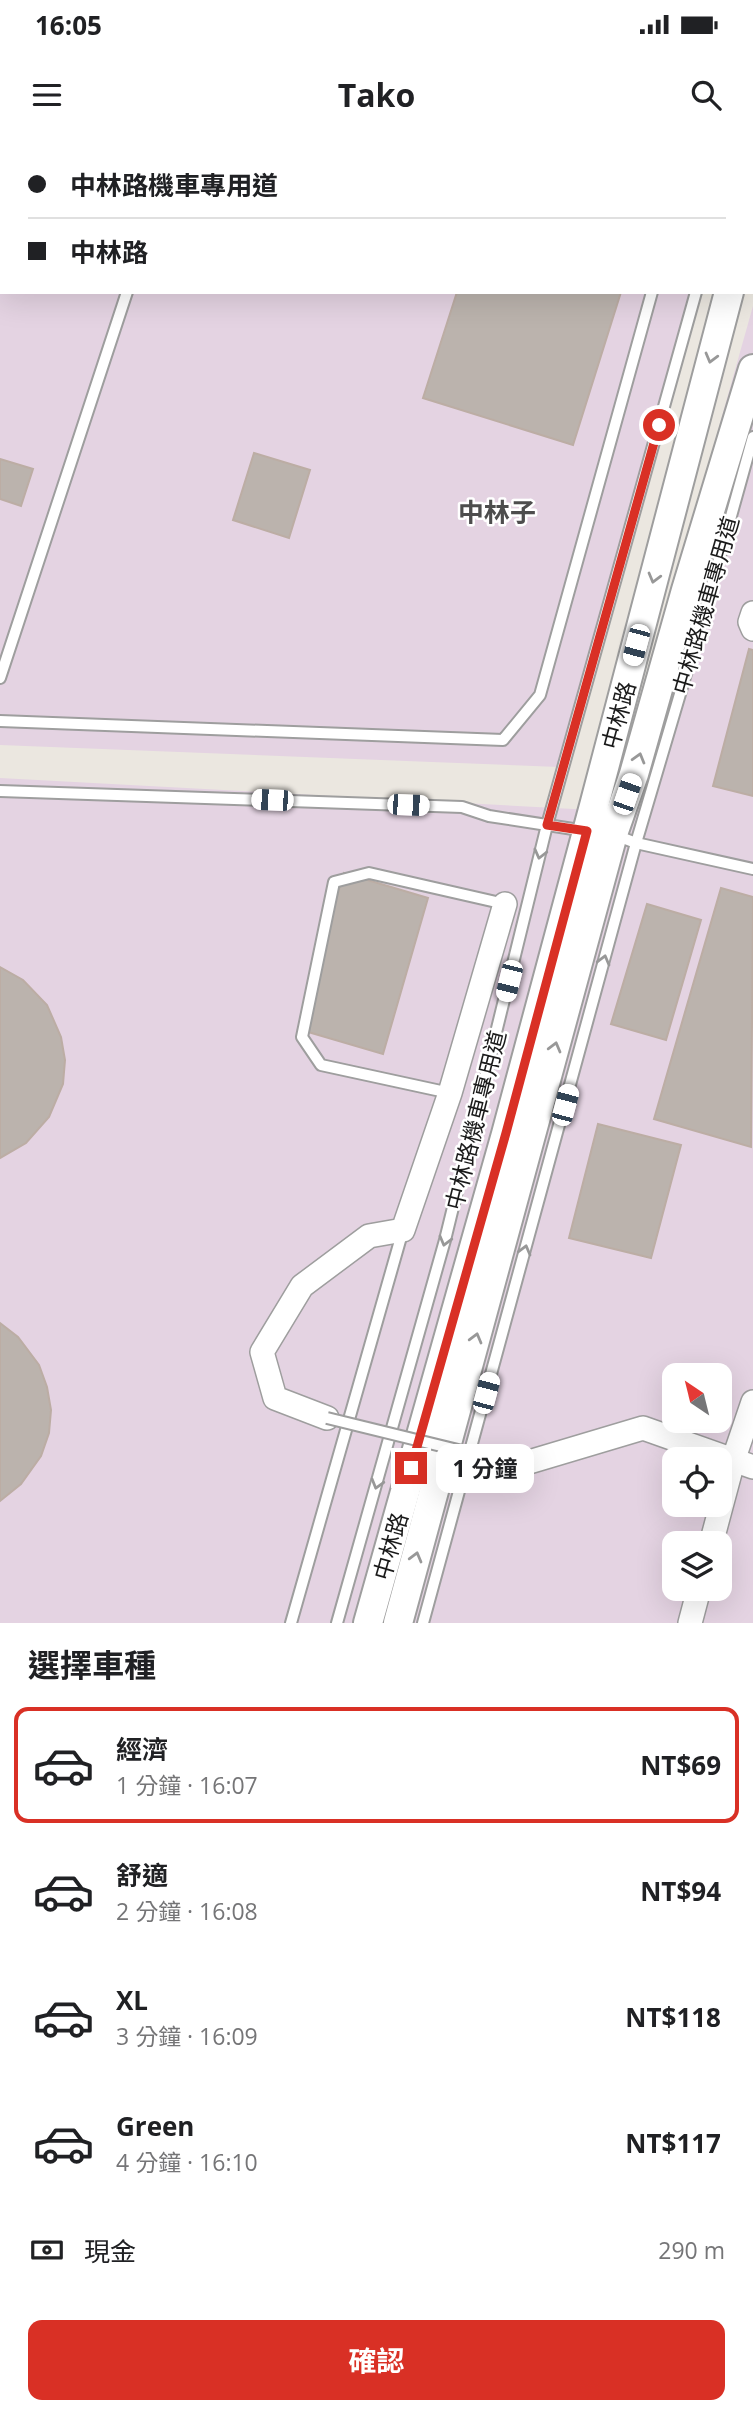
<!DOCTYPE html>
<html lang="zh-TW">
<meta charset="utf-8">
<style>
body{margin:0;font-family:"Open Sans","Noto Sans TC",sans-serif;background:#f2f2f2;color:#202124;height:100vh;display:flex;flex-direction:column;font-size:26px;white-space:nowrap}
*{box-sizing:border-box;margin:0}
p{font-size:23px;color:#757577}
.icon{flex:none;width:38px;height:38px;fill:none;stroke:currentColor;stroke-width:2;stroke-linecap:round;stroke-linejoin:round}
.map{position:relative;height:1483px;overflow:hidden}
.details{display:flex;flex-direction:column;background:#fff;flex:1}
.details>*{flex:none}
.top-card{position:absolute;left:0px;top:0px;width:754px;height:154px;box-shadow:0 7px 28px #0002;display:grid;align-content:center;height:154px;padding:0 28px;background:#fff}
.needle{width:46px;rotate:325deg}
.buttons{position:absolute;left:662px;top:1223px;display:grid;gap:14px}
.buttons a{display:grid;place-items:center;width:70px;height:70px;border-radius:14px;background:#fff;box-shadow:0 7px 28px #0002;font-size:35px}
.end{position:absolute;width:32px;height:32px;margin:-16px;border:9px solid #d93025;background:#fff;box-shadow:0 0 0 4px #fff}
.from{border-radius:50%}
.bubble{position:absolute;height:49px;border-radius:14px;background:#fff;box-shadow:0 7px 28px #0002;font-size:23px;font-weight:700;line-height:49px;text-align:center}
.car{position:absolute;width:21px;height:42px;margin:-21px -10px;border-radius:9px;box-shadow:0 0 5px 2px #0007;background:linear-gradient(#fff 24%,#345 0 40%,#fff 0 76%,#345 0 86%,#fff 0)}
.top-card b{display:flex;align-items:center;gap:24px;height:66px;font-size:26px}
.top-card b+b{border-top:2px solid #e0e0e0}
.top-card i{width:18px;height:18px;background:#202124}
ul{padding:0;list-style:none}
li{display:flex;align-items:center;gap:21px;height:116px;margin:0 14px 10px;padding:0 14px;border:4px solid transparent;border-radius:14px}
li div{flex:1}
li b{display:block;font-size:26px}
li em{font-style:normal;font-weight:700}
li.selected{border-color:#d93025}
li>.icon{width:63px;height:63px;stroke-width:1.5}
h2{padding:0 28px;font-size:32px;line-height:84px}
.pay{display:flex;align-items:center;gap:18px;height:77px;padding:0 28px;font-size:26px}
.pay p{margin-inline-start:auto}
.action{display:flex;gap:14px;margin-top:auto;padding:14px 28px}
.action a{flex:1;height:80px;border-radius:14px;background:#d93025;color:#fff;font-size:28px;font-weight:700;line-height:80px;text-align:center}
.status{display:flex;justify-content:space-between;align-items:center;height:49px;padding:0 35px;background:#fff;direction:ltr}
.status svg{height:19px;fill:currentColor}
header{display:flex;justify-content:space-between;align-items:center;height:91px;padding:0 28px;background:#fff;font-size:32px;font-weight:700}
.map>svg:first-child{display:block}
</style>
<div class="status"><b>16:05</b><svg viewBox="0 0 49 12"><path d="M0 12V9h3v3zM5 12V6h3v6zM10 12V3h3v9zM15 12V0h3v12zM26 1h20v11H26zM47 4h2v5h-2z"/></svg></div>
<header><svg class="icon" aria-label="menu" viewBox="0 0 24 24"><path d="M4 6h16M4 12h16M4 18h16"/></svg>Tako<svg class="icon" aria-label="search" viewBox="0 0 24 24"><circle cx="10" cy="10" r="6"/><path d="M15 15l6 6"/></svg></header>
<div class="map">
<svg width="753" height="1483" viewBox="0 0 753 1483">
<rect width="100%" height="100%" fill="#ebe7e0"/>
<g fill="#e4d3e2" fill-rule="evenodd">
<path d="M0 0H738L737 2H2V152H695L559 627 0 605Z"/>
<path d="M753 166V1483H0V638L611 671ZM674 1236H719V1281H674ZM674 1320H719V1365H674ZM674 1404H719V1449H674Z"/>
</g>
<g fill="#bbb3ad" stroke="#bcada4" stroke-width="2">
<path d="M573 0H669V2H572Z"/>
<path d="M457 152H621L573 305 423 258Z"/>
<path d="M254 313 310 330 289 398 233 380Z"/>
<path d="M0 319 33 329 21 366 0 359Z"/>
<path d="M749 509 753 510V656L713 646Z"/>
<path d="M344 733 428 758 383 914 298 889Z"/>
<path d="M721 748 753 757 751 1007 654 979Z"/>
<path d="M647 764 701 780 666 900 611 884Z"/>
<path d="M0 827 23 840 47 865 61 897 65 920 63 944 49 977 26 1003 0 1018Z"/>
<path d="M598 984 681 1005 651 1118 569 1098Z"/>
<path d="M0 1183 18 1197 39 1225 47 1247 51 1270 49 1293 41 1316 21 1344 0 1361Z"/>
</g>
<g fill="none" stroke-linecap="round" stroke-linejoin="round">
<g stroke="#9e9e9e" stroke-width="14">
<g id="service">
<path d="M175 2 176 0"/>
<path d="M694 2V0"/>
<path d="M738 2 739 0"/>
<path d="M0 538 127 152"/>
<path d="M0 581 503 600 540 555 652 152"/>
<path d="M0 651 462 667 489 676 586 691"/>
<path d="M615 695 636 703 753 729"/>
<path d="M450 953 321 925 302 897 334 742 369 733 505 764"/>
<path d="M291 1483 403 1090"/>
<path d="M337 1483 445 1100 547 685 696 152"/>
<path d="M423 1483 636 703 706 466 753 297"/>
</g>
</g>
<g stroke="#9e9e9e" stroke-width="26">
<g id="minor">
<path d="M753 473 750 482 753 489"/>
<path d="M327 1278 275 1258 262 1212 302 1146 369 1096 403 1090 450 953 505 764"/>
<path d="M519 1325 643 1288 753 1327"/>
<path d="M711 1404 734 1318 753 1262"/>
<path d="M690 1483 699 1449"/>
</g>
</g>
<g stroke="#9e9e9e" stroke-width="32">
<g id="tertiary">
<path d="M752 62 753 60"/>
<path d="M368 1483 506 994 595 662 729 152"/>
<path d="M398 1483 613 694 634 634 686 450 753 229"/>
</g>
</g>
<use href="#service" stroke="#fff" stroke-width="10"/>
<use href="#minor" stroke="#fff" stroke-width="23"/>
<use href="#tertiary" stroke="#fff" stroke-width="28"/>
<g stroke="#9e9e9e" stroke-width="14" stroke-linecap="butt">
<path id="service-bridge" d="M327 1278 519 1325"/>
</g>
<use href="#service-bridge" stroke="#fff" stroke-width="10"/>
</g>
<defs><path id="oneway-chevron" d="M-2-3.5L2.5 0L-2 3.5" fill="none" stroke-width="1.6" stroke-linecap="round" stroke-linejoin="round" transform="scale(1.75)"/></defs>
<g stroke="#989898">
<use href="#oneway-chevron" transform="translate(711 218) rotate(105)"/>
<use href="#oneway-chevron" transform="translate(654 438) rotate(105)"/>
<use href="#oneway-chevron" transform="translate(639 618) rotate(-74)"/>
<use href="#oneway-chevron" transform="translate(540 714) rotate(104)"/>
<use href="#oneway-chevron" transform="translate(604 820) rotate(-75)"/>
<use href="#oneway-chevron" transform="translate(555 907) rotate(-75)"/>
<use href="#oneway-chevron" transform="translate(445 1101) rotate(105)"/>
<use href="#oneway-chevron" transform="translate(525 1110) rotate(-75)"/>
<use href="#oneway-chevron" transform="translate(476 1198) rotate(-75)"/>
<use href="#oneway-chevron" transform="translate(377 1344) rotate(106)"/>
<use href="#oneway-chevron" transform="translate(416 1417) rotate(-75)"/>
</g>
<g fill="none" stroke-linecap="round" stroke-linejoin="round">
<path stroke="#d93025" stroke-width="9" d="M411 1328 506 993 587 691 547 685 659 285"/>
</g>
<g text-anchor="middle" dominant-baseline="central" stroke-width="5" stroke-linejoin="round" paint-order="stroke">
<g font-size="23" fill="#1a1a1a" stroke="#fff">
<text transform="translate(705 465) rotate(-74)">中林路機車專用道</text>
<text transform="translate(618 575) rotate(-75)">中林路</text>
<text transform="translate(475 980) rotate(-76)">中林路機車專用道</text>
<text transform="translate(390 1406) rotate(-74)">中林路</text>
</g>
<g font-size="26" font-weight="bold" fill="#4d4d4d" stroke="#fff">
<text x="497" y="372">中林子</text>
</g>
</g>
</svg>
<div class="buttons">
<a><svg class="needle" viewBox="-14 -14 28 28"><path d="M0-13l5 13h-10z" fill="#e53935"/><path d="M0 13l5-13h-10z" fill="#757577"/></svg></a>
<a><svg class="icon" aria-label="locate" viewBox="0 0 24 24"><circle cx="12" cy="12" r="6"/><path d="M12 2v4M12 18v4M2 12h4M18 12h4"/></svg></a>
<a><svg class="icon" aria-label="layers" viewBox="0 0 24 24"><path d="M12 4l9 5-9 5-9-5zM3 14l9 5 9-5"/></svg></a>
</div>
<i class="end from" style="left:659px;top:285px"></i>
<i class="end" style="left:411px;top:1328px"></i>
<div class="bubble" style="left:436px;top:1304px;width:98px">1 分鐘</div>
<i class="car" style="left:636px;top:505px;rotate:195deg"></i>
<i class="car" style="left:627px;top:654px;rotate:19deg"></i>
<i class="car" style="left:272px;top:660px;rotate:272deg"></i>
<i class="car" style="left:408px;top:665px;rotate:92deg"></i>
<i class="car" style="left:509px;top:841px;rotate:194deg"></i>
<i class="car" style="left:565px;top:965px;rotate:15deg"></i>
<i class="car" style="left:486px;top:1253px;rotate:15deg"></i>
<div class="top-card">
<b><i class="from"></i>中林路機車專用道</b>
<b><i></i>中林路</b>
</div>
</div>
<section class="details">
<h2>選擇車種</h2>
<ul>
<li class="selected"><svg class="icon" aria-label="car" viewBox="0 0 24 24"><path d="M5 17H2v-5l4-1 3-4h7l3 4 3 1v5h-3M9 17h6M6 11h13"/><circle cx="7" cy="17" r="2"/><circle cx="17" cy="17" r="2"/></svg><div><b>經濟</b><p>1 分鐘 · 16:07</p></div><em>NT$69</em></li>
<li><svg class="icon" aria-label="car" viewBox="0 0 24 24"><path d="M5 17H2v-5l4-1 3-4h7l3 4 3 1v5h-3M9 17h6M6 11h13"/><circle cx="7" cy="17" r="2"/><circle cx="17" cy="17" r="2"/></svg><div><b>舒適</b><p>2 分鐘 · 16:08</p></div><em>NT$94</em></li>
<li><svg class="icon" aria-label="car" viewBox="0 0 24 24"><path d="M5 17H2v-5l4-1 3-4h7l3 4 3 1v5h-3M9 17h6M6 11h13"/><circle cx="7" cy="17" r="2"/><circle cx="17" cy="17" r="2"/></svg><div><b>XL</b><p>3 分鐘 · 16:09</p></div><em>NT$118</em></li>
<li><svg class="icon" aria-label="car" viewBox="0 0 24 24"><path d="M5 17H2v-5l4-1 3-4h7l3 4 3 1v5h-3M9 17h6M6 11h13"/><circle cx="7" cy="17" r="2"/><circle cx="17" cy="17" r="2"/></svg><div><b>Green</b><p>4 分鐘 · 16:10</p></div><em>NT$117</em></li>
</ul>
<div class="pay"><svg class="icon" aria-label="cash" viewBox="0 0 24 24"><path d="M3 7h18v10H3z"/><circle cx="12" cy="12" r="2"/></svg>現金<p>290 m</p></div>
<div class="action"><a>確認</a></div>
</section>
